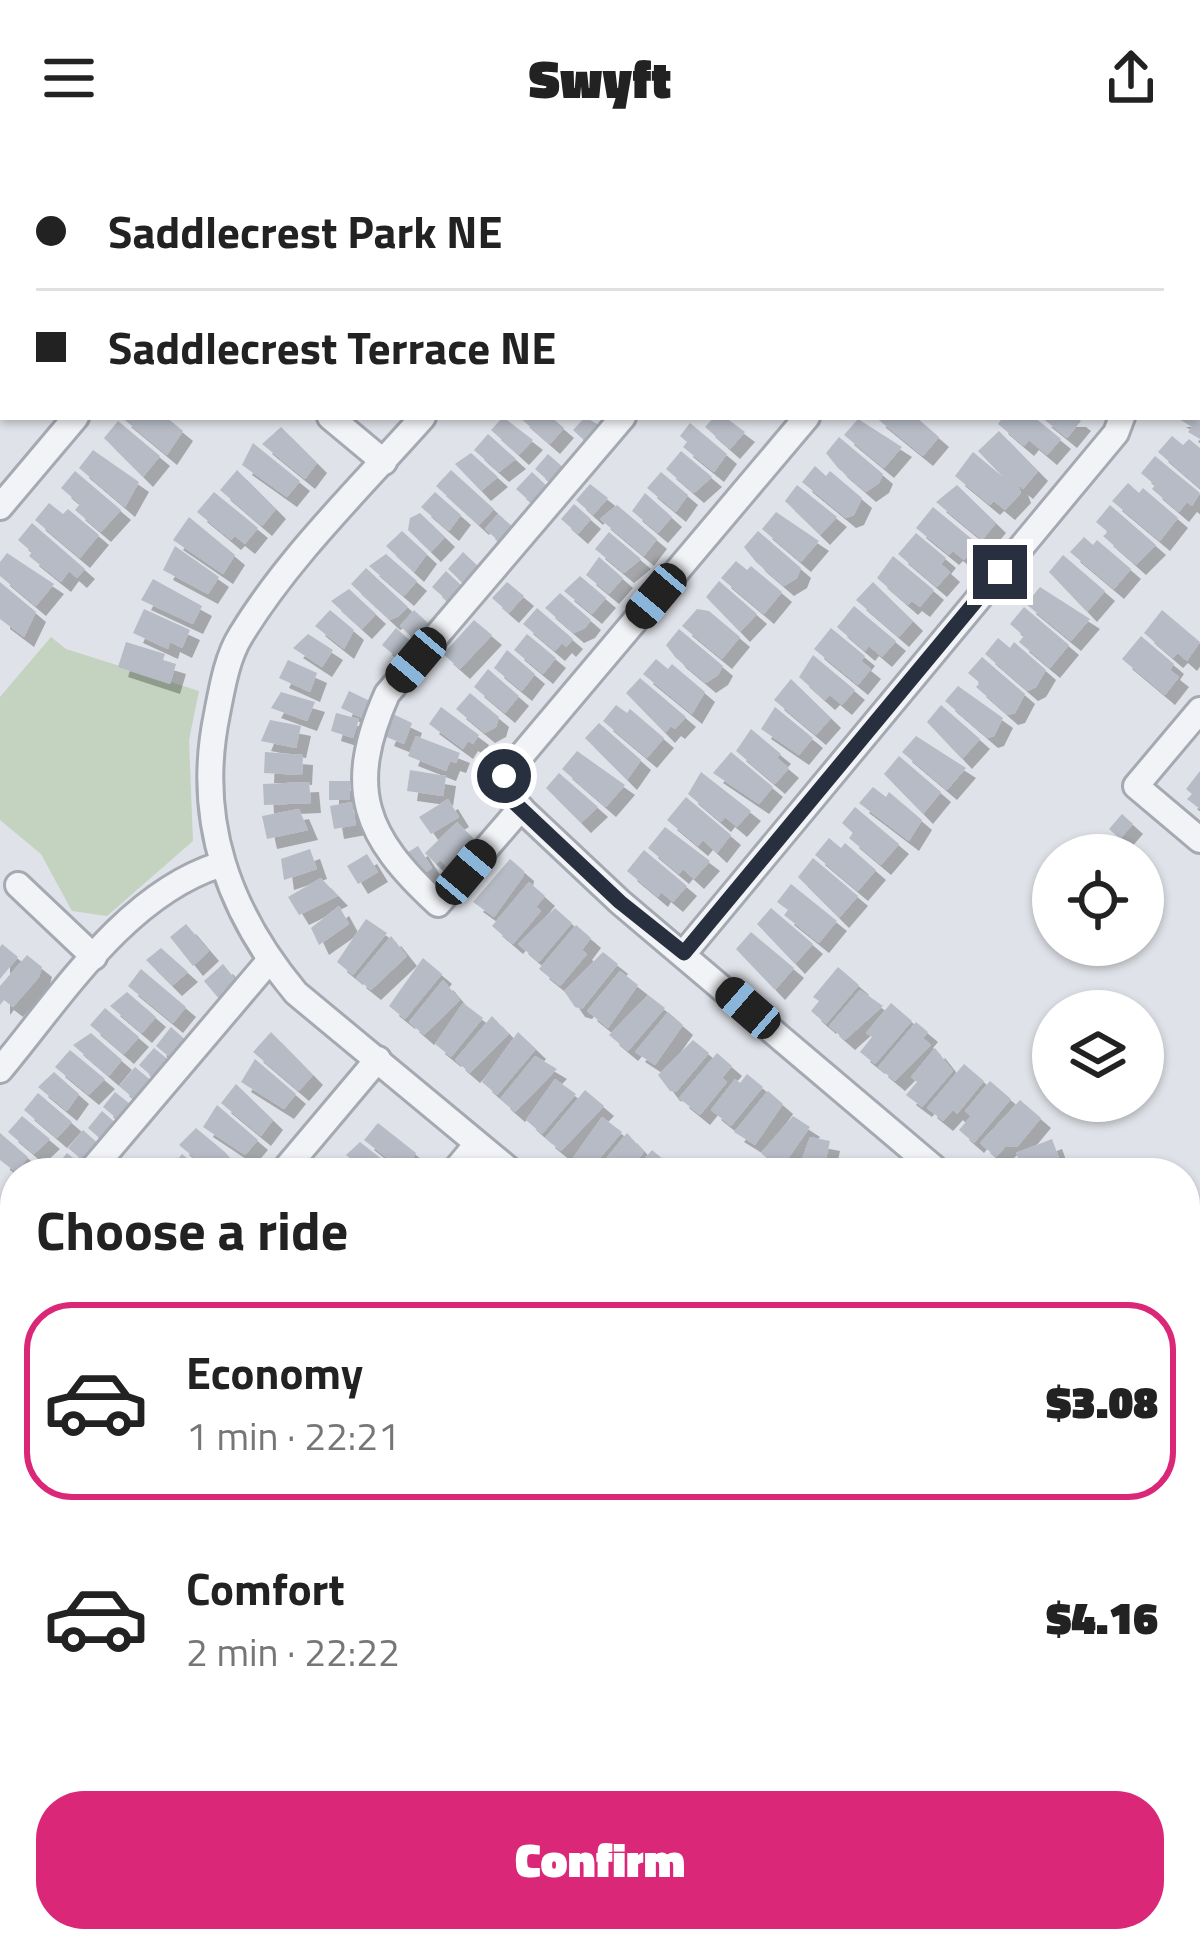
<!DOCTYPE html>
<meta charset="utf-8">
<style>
body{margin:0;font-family:"Titillium Web",sans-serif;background:#f2f2f2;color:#222;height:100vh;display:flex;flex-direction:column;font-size:45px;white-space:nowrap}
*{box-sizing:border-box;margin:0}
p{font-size:39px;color:#767676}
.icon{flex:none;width:66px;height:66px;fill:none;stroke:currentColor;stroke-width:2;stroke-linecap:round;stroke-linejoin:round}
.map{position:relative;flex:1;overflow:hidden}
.panel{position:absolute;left:0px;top:1002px;width:1200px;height:795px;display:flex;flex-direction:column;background:#fff;border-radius:48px 48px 0 0;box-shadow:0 3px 9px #0004}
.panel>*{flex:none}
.hud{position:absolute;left:0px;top:0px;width:1200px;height:264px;box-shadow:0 3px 9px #0004;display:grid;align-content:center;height:264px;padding:0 36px;background:#fff}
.buttons{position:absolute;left:1032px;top:678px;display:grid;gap:24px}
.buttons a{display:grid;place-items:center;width:132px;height:132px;border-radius:50%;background:#fff;box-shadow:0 3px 9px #0004;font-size:60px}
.end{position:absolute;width:54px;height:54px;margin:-27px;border:15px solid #28303f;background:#fff;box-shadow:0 0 0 6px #fff}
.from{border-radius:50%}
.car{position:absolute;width:36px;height:72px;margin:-36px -18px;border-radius:15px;box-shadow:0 0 9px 3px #0007;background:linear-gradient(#222 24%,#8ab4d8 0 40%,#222 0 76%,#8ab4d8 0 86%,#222 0)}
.hud b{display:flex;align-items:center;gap:42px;height:114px;font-size:45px}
.hud b+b{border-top:3px solid #e0e0e0}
.hud i{width:30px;height:30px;background:#222}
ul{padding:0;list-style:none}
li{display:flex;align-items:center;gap:36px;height:198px;margin:0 24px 18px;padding:0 12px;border:6px solid transparent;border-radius:48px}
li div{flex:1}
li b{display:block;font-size:45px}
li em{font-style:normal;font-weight:800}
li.on{border-color:#db2777}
li>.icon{width:108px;height:108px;stroke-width:1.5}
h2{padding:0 36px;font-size:54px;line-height:144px}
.button{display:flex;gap:24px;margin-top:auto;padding:24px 36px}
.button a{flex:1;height:138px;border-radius:48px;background:#db2777;color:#fff;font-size:48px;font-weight:800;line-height:138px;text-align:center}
header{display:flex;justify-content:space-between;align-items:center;height:156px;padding:0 36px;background:#fff;font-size:54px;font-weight:800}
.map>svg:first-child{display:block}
</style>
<header><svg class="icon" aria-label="menu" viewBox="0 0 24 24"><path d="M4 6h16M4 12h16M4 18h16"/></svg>Swyft<svg class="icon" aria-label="share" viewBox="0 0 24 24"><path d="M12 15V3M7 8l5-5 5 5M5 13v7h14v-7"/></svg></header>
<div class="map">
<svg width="1200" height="1796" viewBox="0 0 1200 1796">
<defs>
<filter id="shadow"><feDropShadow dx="10" dy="10" stdDeviation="0" flood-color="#0004"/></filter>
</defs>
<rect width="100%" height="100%" fill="#dfe2e8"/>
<g fill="#c4d2c0">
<path d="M1130 0H1200V247L1197 3Z"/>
<path d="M51 481 66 493 199 535 189 584 193 685 107 760 72 755 41 698 0 664V541Z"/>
<path d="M94 1782H627L628 1796H111Z"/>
</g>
<path fill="#9ab0c8" d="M265 1782H486L491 1796H269Z"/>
<g fill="#b6bbc5" filter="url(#shadow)">
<path d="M121 261H166L183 275 167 299Z"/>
<path d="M503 261 533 284 519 299 491 274Z"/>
<path d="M519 261H551L564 272 550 288Z"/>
<path d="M585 261 604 272 589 289 573 274Z"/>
<path d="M714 261H725L745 276 730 293 705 271Z"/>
<path d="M875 261H916L939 281 923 300Z"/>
<path d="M1003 261H1034L1061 283 1047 299 1029 284 1024 290 998 268Z"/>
<path d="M1041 261H1076L1081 265 1067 282Z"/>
<path d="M1176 261H1200V283L1188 276 1192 271Z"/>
<path d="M858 263 902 291 884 312 844 279Z"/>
<path d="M118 265 160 300 143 321 104 282Z"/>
<path d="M690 267 727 298 714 316 683 291 687 286 680 280Z"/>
<path d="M281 271 317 307 305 323 262 288Z"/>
<path d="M999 275 1038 315 1023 333 1018 329 1021 337 1005 354 994 345 990 349 955 320 973 296 1003 321 978 295Z"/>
<path d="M488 278 516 303 499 316 474 294Z"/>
<path d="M1172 280 1183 289 1189 283 1200 292V332L1158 296Z"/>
<path d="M839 281 883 318 879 327 866 336 838 312 826 297Z"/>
<path d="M253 287 300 325 287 341 242 309Z"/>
<path d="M93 294 139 326 125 351 79 312Z"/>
<path d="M681 295 712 321 694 337 666 313Z"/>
<path d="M471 297 498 321 481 335 455 308Z"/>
<path d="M548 298 566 314 553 329 535 313Z"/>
<path d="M1155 300 1200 337 1192 350 1187 346 1179 356 1152 333 1155 329 1141 317Z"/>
<path d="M815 310 826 320 830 315 862 342 854 359 846 362 802 326Z"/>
<path d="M237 314 276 353 262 370 220 334Z"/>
<path d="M451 314 494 353 479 369 436 330Z"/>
<path d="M75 315 121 354 101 376 75 354 80 348 61 332Z"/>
<path d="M532 316 550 333 535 350 516 333Z"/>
<path d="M661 316 688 339 676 356 647 332Z"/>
<path d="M1128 327 1139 337 1143 332 1178 362 1160 385 1112 345Z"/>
<path d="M590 328 608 342 593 359 576 344Z"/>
<path d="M797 329 837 361 820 379 785 345Z"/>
<path d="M957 329 996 367 982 384 936 346Z"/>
<path d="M214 336 258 372 245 388 235 380 231 384 197 356Z"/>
<path d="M435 336 461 359 449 375 421 351Z"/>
<path d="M645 337 672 361 658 377 632 355Z"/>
<path d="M49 347 63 358 68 353 99 379 80 402 35 364Z"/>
<path d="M574 348 591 363 578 378 561 363Z"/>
<path d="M617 349 657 383 644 400 600 363Z"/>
<path d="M1110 349 1156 389 1136 409 1103 380 1108 376 1096 366Z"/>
<path d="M933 351 978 388 964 404 953 395 949 399 916 372Z"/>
<path d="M776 356 819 385 801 406 762 373Z"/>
<path d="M420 357 445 381 431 396 408 374 410 362Z"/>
<path d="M498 358 514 372 501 387 485 373Z"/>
<path d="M189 361 235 399 223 418 173 384Z"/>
<path d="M32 367 85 413 77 422 69 415 61 426 29 400 32 396 18 384Z"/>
<path d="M402 375 427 398 414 416 386 390Z"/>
<path d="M758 375 801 412 797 422 784 430 756 406 744 391Z"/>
<path d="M609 376 641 403 624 417 595 393Z"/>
<path d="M916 377 946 402 941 408 950 416 937 431 898 398Z"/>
<path d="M1084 381 1093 389 1097 384 1131 413 1114 433 1070 396Z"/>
<path d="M175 390 219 421 208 438 163 414Z"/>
<path d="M463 396 481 413 466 430 448 413Z"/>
<path d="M7 397 54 428 36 450 0 420V406Z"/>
<path d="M386 398 417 425 404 440 369 410Z"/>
<path d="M1063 399 1105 435 1087 456 1049 416Z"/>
<path d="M893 400 934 434 920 451 912 445 908 449 877 422Z"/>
<path d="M599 401 623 422 609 438 586 419Z"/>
<path d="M736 405 747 414 751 410 782 436 764 458 721 422Z"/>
<path d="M366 412 408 451 399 460 390 464 351 428Z"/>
<path d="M446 415 462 430 449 446 432 431Z"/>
<path d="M580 420 606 442 592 458 564 435Z"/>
<path d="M153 423 202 450 193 468 141 444Z"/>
<path d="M719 425 757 458 740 476 706 441Z"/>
<path d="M0 426 36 456 24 481 0 463Z"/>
<path d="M507 426 524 440 509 457 492 442Z"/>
<path d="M873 426 913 465 899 481 856 444Z"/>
<path d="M1040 431 1090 463 1071 485 1026 448Z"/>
<path d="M349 433 376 458 362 473 331 445Z"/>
<path d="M560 437 591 464 585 472 574 477 545 452Z"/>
<path d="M854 450 896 485 882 501 869 490 865 495 837 471Z"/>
<path d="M1024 451 1069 489 1050 512 1019 486 1024 480 1010 468Z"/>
<path d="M537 452 573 483 566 491 562 487 555 495 523 468Z"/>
<path d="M144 453 190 474 182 492 170 486 168 493 133 477Z"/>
<path d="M697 453 709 455 740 481 722 503 682 470Z"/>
<path d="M330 454 354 474 344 493 315 470Z"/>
<path d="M414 454 429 468 415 484 400 470Z"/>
<path d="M1162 454 1200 486 1187 505 1178 497 1173 502 1144 477Z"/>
<path d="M474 464 492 479 460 513 443 498Z"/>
<path d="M396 472 414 488 400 504 382 489Z"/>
<path d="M831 472 865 500 861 505 871 513 858 529 814 493Z"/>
<path d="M679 473 723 510 718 519 706 527 676 502 666 489Z"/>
<path d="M308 478 333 494 322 511 293 492Z"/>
<path d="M527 478 556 502 543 518 514 494Z"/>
<path d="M1141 480 1174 508 1170 514 1179 521 1165 539 1122 503Z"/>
<path d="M998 482 1010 492 1014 486 1046 514 1036 531 1028 535 985 498Z"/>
<path d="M126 486 165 498 163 504 176 508 170 528 118 511Z"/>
<path d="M507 494 535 518 522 535 494 512Z"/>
<path d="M813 499 855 534 842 549 830 539 825 544 799 521Z"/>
<path d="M982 501 1025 538 1015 557 1008 559 976 531 980 527 968 517Z"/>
<path d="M656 503 668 513 672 508 705 536 692 558 643 518Z"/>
<path d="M288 504 317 517 310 536 279 522Z"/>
<path d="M488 513 519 540 505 557 474 531Z"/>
<path d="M640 522 686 561 675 573 671 570 665 577 626 537Z"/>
<path d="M791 523 831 562 816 579 774 544Z"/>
<path d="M958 530 1003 562 994 580 988 582 945 545Z"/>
<path d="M349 535 370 545 362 562 341 552Z"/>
<path d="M281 536 315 546 307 565 271 552Z"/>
<path d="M470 537 499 561 496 571 485 577 456 553Z"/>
<path d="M616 549 627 557 630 553 664 582 647 602 603 565Z"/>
<path d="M941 549 980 583 962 603 927 566Z"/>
<path d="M441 551 479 579 473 588 468 585 463 593 429 568Z"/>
<path d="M775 551 813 582 799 599 761 573Z"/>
<path d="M336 557 359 563 353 582 331 575Z"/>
<path d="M393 558 412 567 404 588 384 580Z"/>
<path d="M270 564 301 570 296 592 261 585Z"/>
<path d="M599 567 641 604 627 624 585 582Z"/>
<path d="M751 573 781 598 777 602 789 612 775 628 736 595Z"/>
<path d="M416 580 460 597 456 607 450 605 446 615 408 600Z"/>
<path d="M916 580 966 612 947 634 902 596Z"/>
<path d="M577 595 625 629 606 651 562 613Z"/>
<path d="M265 596 303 599 302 619 264 617Z"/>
<path d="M731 596 773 631 759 648 713 617Z"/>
<path d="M899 600 941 636 923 658 884 618Z"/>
<path d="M410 614 446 620 443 640 407 635Z"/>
<path d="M1200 615V653L1187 643 1192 638 1186 633Z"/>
<path d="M701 616 751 655 737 671 725 661 721 666 688 638Z"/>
<path d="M559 617 598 651 581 667 546 632Z"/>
<rect x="329" y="625" width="21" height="19"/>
<path d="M309 626 311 647 264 649 263 628Z"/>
<path d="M873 631 886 641 889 636 922 664 909 685 859 647Z"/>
<path d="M686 641 731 679 717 697 703 684 698 690 667 664Z"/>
<path d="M448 643 459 661 431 678 419 661Z"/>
<path d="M352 646 356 669 334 673 330 650Z"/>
<path d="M855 651 899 688 881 709 849 682 853 677 842 667Z"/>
<path d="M299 653 308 674 267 683 262 660Z"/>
<path d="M1122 658 1133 668 1120 683 1109 673Z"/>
<path d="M457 666 474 683 446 710 440 704 436 708 425 697Z"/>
<path d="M665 671 710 705 694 723 683 713 679 718 648 692Z"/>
<path d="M829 682 841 692 845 687 876 714 858 735 815 699Z"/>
<path d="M418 690 432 712 415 724 400 701Z"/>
<path d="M310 693 317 713 284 724 281 703Z"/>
<path d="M644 694 687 730 673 746 661 736 658 741 627 715Z"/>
<path d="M367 698 378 716 358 728 347 710Z"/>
<path d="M813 702 858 740 839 762 798 721Z"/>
<path d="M510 703 524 715 523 721 494 761 473 746Z"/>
<path d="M321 722 338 740 299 759 288 741Z"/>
<path d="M529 726 545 740 536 751 541 755 513 788 492 770Z"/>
<path d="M791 728 837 765 819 787 784 759 788 754 777 746Z"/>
<path d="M339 750 349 768 319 789 311 772Z"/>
<path d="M555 752 572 767 539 806 518 788Z"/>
<path d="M771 752 813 788 795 808 757 768Z"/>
<path d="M366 763 387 777 353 819 337 806Z"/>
<path d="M186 768 209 795 193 810 170 781Z"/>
<path d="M576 769 591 782 582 794 587 798 560 830 539 813Z"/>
<path d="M751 776 794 812 775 834 736 793Z"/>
<path d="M391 780 407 800 371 834 356 822Z"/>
<path d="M2 788 18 801 0 823V791Z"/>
<path d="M161 792 188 816 172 830 146 804Z"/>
<path d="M603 796 618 808 582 853 575 851 564 835Z"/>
<path d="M27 799 42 811 39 821 13 851 4 844 0 849V830Z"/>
<path d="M423 802 442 818 405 863 389 850Z"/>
<path d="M223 808 239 828 220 844 204 825Z"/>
<path d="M838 811 859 829 826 868 811 855 819 845 813 841Z"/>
<path d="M141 813 186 851 173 867 128 830Z"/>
<path d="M620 815 638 829 608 872 587 855Z"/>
<path d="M443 824 460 844 424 879 409 866Z"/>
<path d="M860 834 883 850 845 884 829 870Z"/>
<path d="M127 836 156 861 142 877 110 850Z"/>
<path d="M648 839 665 852 628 895 609 879Z"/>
<path d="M463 847 483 862 451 901 435 888Z"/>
<path d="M891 847 912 865 875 908 860 896 872 881 866 877Z"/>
<path d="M105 852 139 881 124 898 90 869Z"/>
<path d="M668 856 683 869 655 909 635 896Z"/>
<path d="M492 860 509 878 470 917 455 904Z"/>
<path d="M916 866 928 876 923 882 931 889 895 925 878 911Z"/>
<path d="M171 871 188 886 173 904 156 890Z"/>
<path d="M271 876 313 919 299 935 253 896Z"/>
<path d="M518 876 536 893 497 939 482 926Z"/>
<path d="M91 877 122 904 109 920 73 889Z"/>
<path d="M693 884 709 897 676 936 670 935 658 919Z"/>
<path d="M154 892 171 906 156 924 139 909Z"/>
<path d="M935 892 953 915 922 951 906 939 917 926 911 921Z"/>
<path d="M70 894 105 923 89 939 55 911Z"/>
<path d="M717 897 732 910 722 922 727 926 700 959 679 942Z"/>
<path d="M535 900 557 913 515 956 500 943Z"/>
<path d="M255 903 296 938 284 953 241 926Z"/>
<path d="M964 908 984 925 957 958 953 954 943 965 927 952Z"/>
<path d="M135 911 154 927 138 946 119 930Z"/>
<path d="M54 916 79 938 67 955 38 931Z"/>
<path d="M747 918 763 931 731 970 711 954 735 923 740 927Z"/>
<path d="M555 923 576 938 542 978 526 964Z"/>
<path d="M990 925 1011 943 974 987 959 974 971 960 965 955Z"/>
<path d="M236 928 273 964 261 980 221 947Z"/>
<path d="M585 934 604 950 561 995 545 982Z"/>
<path d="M768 935 783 948 755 989 734 976Z"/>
<path d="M115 936 134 951 121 966 103 951Z"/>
<path d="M38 937 72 966 57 982 24 954Z"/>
<path d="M1020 944 1041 962 1017 991 1006 990 996 1001 980 987Z"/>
<path d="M217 949 258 984 245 999 203 971Z"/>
<path d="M102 955 118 969 104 986 88 972Z"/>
<path d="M22 960 50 983 34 998 8 976Z"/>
<path d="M793 960 810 971 780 1014 761 997Z"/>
<path d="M602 961 622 976 589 1015 573 1002Z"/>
<path d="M378 967 416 997 405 1016 364 984Z"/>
<path d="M196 972 226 997 236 1010 229 1017H213L179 989Z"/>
<path d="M83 974 101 990 86 1007 68 992Z"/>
<path d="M0 977 28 1001 17 1017 0 1004Z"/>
<path d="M627 977 644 996 627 1017H594Z"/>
<path d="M810 981 830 985 823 1017H797Z"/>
<path d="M1052 983 1062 1010 1044 1017H1007L1004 1010 1019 1004 1016 997Z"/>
<path d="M360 986 388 1008 381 1017H368L346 999Z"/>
<path d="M652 994 664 1004 658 1011 666 1017H632Z"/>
<path d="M67 997 84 1011 79 1017H51Z"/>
<path d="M182 998 195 1009 206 1017H167Z"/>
<path d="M1185 1061 1200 1073V1083L1188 1098Z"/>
<path d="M11 1204 15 1207V1242L0 1229V1215Z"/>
<path d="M0 1235 15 1247V1272L0 1265Z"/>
<path d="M15 1397V1429L0 1416Z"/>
<path d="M4 1520 15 1538 0 1560V1523Z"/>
<path d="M1192 1534 1200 1540V1567L1185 1555V1538Z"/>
<path d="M15 1551V1589L11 1594 0 1583V1567Z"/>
<path d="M1185 1558 1200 1571V1589L1185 1598Z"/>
<path d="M1185 1732 1200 1745 1198 1777 1185 1765Z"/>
<path d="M1185 1772 1200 1784 1195 1796H1175L1159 1782H1185Z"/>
<path d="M690 1782H706L709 1796H653V1788Z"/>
<path d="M801 1782H833L847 1793 817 1796Z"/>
<path d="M934 1782H941L954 1793 927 1796Z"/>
<path d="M982 1782H1015L1031 1796H999Z"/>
<path d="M1142 1782H1152L1169 1796H1136Z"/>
</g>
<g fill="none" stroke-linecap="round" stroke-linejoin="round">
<g stroke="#a4a9b2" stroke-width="30">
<g id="minor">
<path d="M12 0 16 3"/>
<path d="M403 0 406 3"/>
<path d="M789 0 793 3"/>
<path d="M647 3 650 0"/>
<path d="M330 261 384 306"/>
<path d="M423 261C361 331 290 399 241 479 227 501 222 532 217 558 195 664 228 755 296 837L513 1017"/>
<path d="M807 261 504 620 502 635 620 746 940 1017"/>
<path d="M0 351 76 261"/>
<path d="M1200 554 1136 630 1200 684"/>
<path d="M521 652 438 748C364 680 345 633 387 538L623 261"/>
<path d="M18 729 94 801"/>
<path d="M684 797 1116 277 1122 261"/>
<path d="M0 914C61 841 125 739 219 709"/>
<path d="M89 1017 269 805"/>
<path d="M282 1017 378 903"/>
<path d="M453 1017 477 988"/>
<path d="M0 1122 15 1104"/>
<path d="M1200 1165V1166"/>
<path d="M1185 1272 1200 1201"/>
<path d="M0 1353 15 1335"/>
<path d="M1185 1370 1200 1372"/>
<path d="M0 1451 15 1466"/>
<path d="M1185 1462 1200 1444"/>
<path d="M1185 1668 1200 1650"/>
<path d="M765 1782 772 1796"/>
<path d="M905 1796 917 1782"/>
<path d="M1078 1796 1090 1782"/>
</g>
</g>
<g stroke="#9ea7b3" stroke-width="39">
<g id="major">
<path d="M0 1720 15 1733"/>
<path d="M74 1782 91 1796"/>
</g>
</g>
<use href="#minor" stroke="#f1f3f6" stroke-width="24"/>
<use href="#major" stroke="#fff" stroke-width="33"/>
</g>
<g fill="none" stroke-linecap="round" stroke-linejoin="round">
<path stroke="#28303f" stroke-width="15" d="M504 620 502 635 620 746 684 797 1000 416"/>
</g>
</svg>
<div class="buttons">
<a><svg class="icon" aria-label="locate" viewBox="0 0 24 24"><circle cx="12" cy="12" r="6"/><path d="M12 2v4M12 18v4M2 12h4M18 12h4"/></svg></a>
<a><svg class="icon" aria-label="layers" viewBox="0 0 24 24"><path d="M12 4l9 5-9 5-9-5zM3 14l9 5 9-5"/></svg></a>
</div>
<i class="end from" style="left:504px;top:620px"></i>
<i class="end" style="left:1000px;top:416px"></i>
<i class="car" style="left:656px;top:440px;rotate:220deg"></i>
<i class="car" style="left:416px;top:504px;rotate:220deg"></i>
<i class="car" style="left:466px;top:716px;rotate:40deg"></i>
<i class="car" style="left:748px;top:852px;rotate:311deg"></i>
<div class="hud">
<b><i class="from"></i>Saddlecrest Park NE</b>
<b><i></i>Saddlecrest Terrace NE</b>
</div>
<section class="panel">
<h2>Choose a ride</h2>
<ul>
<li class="on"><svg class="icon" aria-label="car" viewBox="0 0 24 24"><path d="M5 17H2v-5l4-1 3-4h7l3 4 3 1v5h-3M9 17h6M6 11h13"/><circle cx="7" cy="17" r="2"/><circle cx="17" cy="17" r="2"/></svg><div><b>Economy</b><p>1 min · 22:21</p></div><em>$3.08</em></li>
<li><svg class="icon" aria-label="car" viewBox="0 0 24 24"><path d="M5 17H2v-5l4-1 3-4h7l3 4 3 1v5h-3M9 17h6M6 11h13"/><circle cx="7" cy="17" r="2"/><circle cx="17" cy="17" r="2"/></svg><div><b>Comfort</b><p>2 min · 22:22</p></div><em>$4.16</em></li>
</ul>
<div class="button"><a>Confirm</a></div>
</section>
</div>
